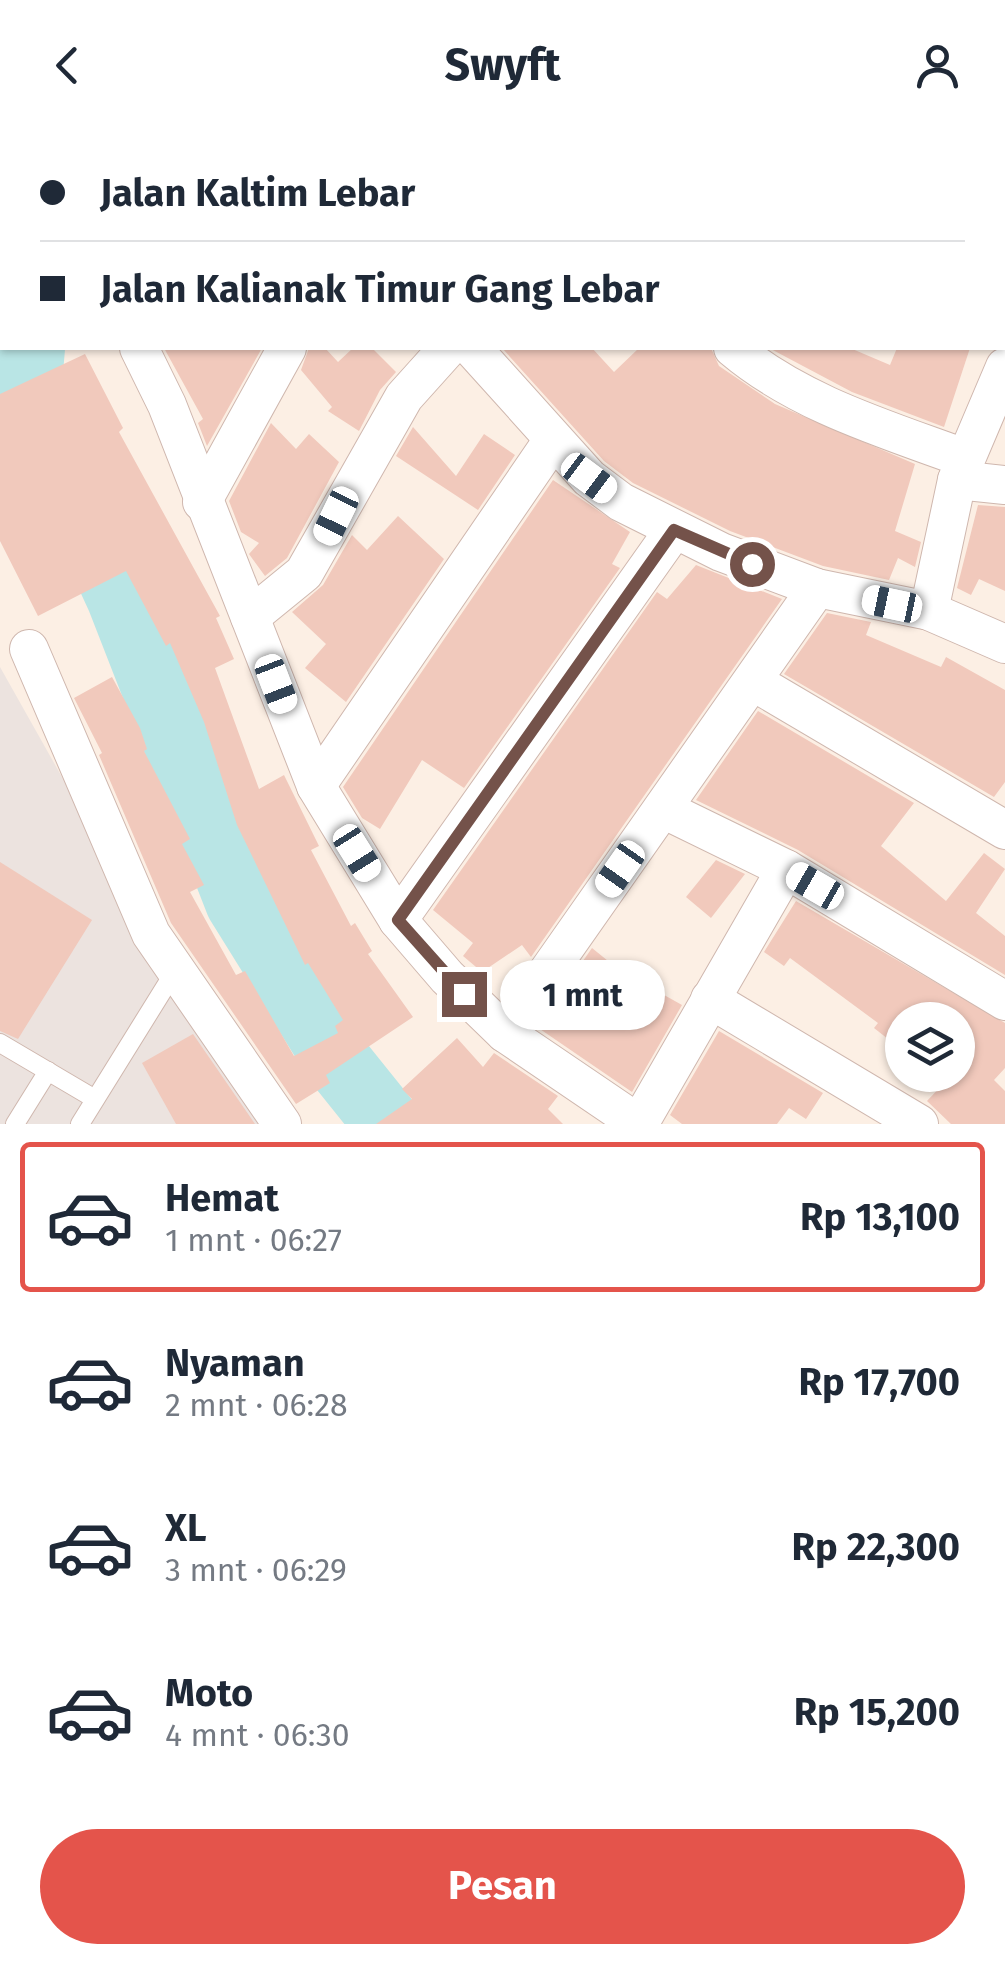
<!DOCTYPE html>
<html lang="id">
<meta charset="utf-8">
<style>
body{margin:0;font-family:"Fira Sans",sans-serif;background:#f2f2f3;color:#1f2937;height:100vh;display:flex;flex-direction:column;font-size:38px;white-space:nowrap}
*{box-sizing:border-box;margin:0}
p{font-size:32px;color:#747a83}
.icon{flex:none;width:55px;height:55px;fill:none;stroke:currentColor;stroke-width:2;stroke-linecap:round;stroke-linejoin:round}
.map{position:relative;height:994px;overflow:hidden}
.side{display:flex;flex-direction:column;background:#fff;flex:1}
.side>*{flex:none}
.top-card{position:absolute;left:0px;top:0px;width:1005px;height:220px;box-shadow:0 2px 8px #0004;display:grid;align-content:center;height:220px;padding:0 40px;background:#fff}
.controls{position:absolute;left:885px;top:872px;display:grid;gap:20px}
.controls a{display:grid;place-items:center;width:90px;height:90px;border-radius:50%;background:#fff;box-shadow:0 2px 8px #0004;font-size:50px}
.end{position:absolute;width:45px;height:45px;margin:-22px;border:12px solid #74524a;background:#fff;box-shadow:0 0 0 5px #fff}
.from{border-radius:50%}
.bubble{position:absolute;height:70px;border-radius:35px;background:#fff;box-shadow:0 2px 8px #0004;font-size:32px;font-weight:700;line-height:70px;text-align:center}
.car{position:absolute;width:30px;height:60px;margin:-30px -15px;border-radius:12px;box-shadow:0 0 8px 2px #0007;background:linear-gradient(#fff 24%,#345 0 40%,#fff 0 76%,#345 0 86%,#fff 0)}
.top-card b{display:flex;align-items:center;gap:35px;height:95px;font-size:38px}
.top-card b+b{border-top:2px solid #e0e1e3}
.top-card i{width:25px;height:25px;background:#1f2937}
ul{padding:18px 0 0;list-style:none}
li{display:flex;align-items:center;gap:30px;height:150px;margin:0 20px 15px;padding:0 20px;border:5px solid transparent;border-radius:10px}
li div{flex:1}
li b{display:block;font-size:38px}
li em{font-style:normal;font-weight:700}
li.selected{border-color:#e4544b}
li>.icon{width:90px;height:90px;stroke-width:1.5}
.primary-button{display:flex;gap:20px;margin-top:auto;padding:20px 40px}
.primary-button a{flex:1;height:115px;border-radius:60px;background:#e4544b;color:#fff;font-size:40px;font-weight:700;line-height:115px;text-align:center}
header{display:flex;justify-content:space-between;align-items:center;height:130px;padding:0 40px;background:#fff;font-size:45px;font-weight:700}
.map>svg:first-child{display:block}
</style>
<header><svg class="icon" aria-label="back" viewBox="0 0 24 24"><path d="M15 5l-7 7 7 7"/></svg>Swyft<svg class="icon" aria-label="person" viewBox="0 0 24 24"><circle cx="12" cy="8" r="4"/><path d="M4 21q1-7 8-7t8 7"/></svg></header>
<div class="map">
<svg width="1005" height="994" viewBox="0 0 1005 994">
<rect width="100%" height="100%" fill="#fcefe4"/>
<path fill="#ece3df" d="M0 537 143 791 273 994H0Z"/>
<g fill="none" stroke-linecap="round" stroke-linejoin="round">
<g stroke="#b9e5e5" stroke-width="68">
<path d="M66 2 67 0"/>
<path d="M31 218 27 265 120 467 239 772 339 933 388 994"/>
</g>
</g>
<g fill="#f1c9bc">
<path d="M164 218H262L207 316 198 293 203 289Z"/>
<path d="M309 218H325L338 232 353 218H372L396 242 380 260 359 301 328 281 332 277 301 240Z"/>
<path d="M502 218H592L614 242 639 218H711L719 236 775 274 915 334 895 401 921 412 915 437 898 428 889 450 823 436 730 401 633 353 604 331Z"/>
<path d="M769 218H850L890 235 897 218H970L944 297 852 262Z"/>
<path d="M85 224 123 298 119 302 220 486 216 488 234 529 215 538 259 659 284 645 319 716 311 720 351 796 355 793 372 821 368 824 413 887 326 945 330 953 296 974 171 793 99 625 102 623 74 568 112 547 140 598 147 619 144 621 190 709 182 714 204 755 190 762 236 845 245 841 294 926 338 903 335 896 343 890 308 833 305 835 237 695 204 592 170 513 166 516 126 441 38 486 0 411V264Z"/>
<path d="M271 293 296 319 309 304 339 332 287 428 265 446 249 424 259 413 241 402 229 371Z"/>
<path d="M413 297 456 346 484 304 515 325 478 380 396 326Z"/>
<path d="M553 350 630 402 612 434 620 438 464 658 422 630 380 699 362 688 343 657Z"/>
<path d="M978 375 1005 377V461L979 449 971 465 957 458Z"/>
<path d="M398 386 444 429 346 572 305 538 326 514 292 482 323 455 352 405 367 420Z"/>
<path d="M696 435 782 469 531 827 522 815 482 842 463 826 473 813 433 780 657 462 667 469Z"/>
<path d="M827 483 871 492 866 505 941 537 946 527 1005 560V652L994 667 784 544Z"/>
<path d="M758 581 914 673 881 716 946 771 984 723 1005 739 976 783 1005 806V845L798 720 696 670Z"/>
<path d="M716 730 745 744 711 788 686 767Z"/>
<path d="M0 732 92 790 18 909 0 901Z"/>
<path d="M796 771 1005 893V938L994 950 1005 961V994H951L927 971 944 953 934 945H958V890H902V920L874 898 878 893 790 828 784 836 764 822Z"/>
<path d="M592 818 645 861 648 856 682 875 632 962 537 897Z"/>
<path d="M719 901 823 963 806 989 789 978 777 994H682L670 985Z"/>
<path d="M193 904 255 994H176L142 933Z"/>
<path d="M457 908 483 937 494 923 558 966 548 979 563 994H376L412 969 402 959Z"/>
</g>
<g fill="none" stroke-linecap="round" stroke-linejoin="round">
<g stroke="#cfb7ae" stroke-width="20">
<g id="lane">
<path d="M0 913 95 969"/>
<path d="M15 994 48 941"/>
<path d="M80 994 175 841"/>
</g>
</g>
<g stroke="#cfb7ae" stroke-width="40">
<g id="street">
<path d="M310 0 312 2"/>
<path d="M541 0 543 2"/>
<path d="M664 0 667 2"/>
<path d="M895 0 900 2"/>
<path d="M257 2 259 0"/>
<path d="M1002 48 1005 49"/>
<path d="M1002 199 1005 200"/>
<path d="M139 218 167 275 316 656 398 790 447 847 505 903 639 994"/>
<path d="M472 218 589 348 621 372 721 422 817 458 929 481 1005 514"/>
<path d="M733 218C798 273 885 299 964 328"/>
<path d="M957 350 1005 355"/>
<path d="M202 372 287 218"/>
<path d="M929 481 957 350 1005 237"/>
<path d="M250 487 304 443 404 267 448 218"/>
<path d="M29 519 151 804 282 994"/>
<path d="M754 552 1005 700"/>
<path d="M316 656 553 310"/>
<path d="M663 679 786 739 1005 871"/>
<path d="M398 790 674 400"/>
<path d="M710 869 919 994"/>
<path d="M505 903 817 458"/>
<path d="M639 994 786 739"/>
</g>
</g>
<use href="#lane" stroke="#fff" stroke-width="18"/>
<use href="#street" stroke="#fff" stroke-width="38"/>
</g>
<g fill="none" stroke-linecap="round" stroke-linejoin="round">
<path stroke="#74524a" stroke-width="12" d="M464 864 398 790 674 400 752 434"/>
</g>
</svg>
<div class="controls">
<a><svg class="icon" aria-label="layers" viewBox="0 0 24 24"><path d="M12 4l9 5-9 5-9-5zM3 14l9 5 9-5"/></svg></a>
</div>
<i class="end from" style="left:752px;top:434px"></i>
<i class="end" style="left:464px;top:864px"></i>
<div class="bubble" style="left:500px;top:830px;width:165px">1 mnt</div>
<i class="car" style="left:589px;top:348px;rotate:127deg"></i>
<i class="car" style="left:336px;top:386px;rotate:206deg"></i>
<i class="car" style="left:892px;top:474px;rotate:282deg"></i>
<i class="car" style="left:276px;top:554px;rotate:159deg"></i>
<i class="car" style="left:357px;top:723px;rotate:148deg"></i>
<i class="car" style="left:620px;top:739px;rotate:215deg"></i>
<i class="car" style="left:815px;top:756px;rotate:300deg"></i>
<div class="top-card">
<b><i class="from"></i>Jalan Kaltim Lebar</b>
<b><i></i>Jalan Kalianak Timur Gang Lebar</b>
</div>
</div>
<section class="side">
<ul>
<li class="selected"><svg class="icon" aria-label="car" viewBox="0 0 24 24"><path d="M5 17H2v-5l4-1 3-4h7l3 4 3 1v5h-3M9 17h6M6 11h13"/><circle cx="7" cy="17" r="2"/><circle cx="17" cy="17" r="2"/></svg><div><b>Hemat</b><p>1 mnt · 06:27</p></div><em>Rp 13,100</em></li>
<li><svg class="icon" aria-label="car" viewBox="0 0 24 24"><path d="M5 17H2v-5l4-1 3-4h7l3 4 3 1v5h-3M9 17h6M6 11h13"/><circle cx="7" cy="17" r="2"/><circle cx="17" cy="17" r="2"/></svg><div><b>Nyaman</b><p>2 mnt · 06:28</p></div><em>Rp 17,700</em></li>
<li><svg class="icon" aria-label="car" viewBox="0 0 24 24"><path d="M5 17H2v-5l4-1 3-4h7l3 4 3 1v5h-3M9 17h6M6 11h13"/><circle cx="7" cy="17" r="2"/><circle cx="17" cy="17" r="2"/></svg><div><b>XL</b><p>3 mnt · 06:29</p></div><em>Rp 22,300</em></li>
<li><svg class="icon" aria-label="car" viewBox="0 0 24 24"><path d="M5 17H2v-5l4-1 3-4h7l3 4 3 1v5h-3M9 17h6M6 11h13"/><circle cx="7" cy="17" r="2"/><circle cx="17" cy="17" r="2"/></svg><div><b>Moto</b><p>4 mnt · 06:30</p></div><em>Rp 15,200</em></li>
</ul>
<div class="primary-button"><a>Pesan</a></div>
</section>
